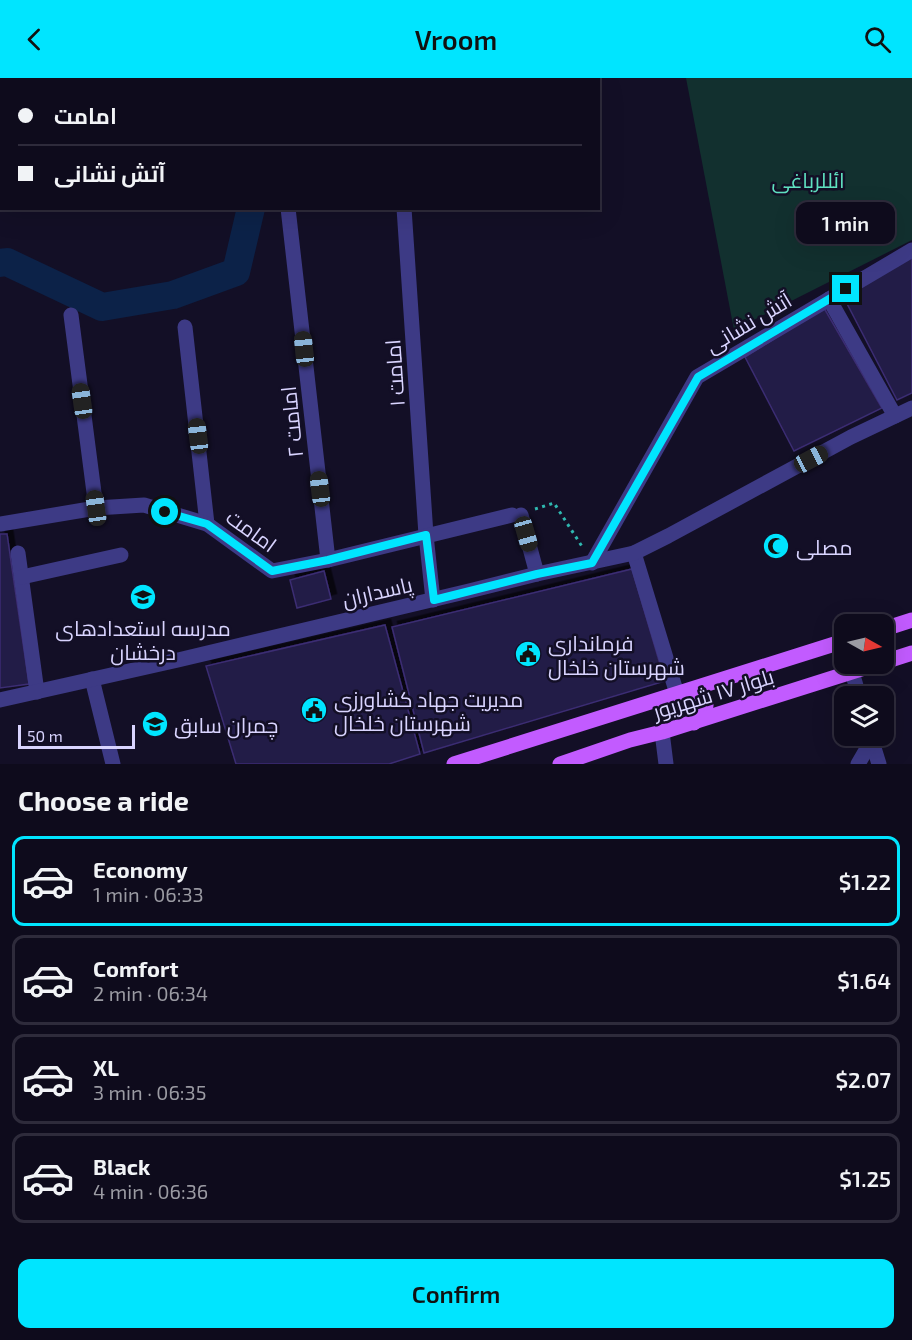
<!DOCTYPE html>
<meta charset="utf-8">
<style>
body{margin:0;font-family:"Exo 2",Cairo,sans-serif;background:#1c1929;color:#f1f3f6;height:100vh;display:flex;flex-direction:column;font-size:22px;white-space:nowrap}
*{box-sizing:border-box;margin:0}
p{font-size:20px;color:#9b9ba3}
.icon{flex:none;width:33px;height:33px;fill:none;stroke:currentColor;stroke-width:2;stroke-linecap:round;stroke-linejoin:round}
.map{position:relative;height:686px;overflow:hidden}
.side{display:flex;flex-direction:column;background:#0e0b1c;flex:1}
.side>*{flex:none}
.hud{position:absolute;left:0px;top:0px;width:600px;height:132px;box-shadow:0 6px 24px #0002,0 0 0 2px #2e2b3b;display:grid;align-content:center;height:132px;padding:0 18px;background:#0e0b1c}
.needle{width:39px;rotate:98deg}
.buttons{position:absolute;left:834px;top:536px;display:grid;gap:12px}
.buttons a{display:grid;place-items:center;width:60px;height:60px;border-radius:12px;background:#0e0b1c;box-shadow:0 6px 24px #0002,0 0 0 2px #2e2b3b;font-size:30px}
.scale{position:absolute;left:18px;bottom:15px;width:117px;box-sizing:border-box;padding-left:6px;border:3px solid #d9d4ff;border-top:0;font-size:16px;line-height:21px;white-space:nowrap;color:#d9d4ff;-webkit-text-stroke:4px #130f26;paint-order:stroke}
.end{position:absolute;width:27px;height:27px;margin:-14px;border:8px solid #00e5ff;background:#111;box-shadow:0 0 0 3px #111}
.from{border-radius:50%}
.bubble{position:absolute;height:42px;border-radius:12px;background:#0e0b1c;box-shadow:0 6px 24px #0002,0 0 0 2px #2e2b3b;font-size:20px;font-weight:600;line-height:42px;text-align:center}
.car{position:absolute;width:18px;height:36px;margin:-18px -9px;border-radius:8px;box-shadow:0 0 4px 2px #0007;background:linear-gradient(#222 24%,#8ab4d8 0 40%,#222 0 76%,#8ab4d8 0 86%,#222 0)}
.hud b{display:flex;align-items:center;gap:21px;height:57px;font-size:22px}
.hud b+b{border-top:2px solid #2e2b3b}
.hud i{width:15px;height:15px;background:#f1f3f6}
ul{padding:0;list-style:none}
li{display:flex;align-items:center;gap:18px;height:90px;margin:0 12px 9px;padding:0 6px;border:3px solid #2e2b3b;border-radius:12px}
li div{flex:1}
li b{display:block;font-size:22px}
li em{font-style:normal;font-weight:600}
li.active{border-color:#00e5ff}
li>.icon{width:54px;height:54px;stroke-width:1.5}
h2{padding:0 18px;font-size:27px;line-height:72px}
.primary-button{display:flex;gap:12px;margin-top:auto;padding:12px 18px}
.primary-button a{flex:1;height:69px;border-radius:12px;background:#00e5ff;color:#111;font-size:24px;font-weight:600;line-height:69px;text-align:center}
header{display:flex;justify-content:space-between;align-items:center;height:78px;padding:0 18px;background:#00e5ff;color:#111;font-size:27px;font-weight:600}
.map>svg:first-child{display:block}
</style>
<header><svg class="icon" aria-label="back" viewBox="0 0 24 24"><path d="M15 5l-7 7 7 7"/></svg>Vroom<svg class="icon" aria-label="search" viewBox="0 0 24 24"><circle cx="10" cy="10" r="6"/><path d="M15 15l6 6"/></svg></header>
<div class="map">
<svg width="912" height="686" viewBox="0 0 912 686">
<defs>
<filter id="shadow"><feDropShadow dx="5.5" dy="-5.5" stdDeviation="0" flood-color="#0009"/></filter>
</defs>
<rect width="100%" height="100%" fill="#130f26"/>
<g fill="#12302f">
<path d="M0 0H208L205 2H2L1 84H0Z"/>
<path d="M686 0H912V162L734 252Z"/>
</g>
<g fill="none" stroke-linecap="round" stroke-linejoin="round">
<g stroke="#0c2248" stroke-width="28">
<path d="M246 2V0"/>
<path d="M0 185 7 184 102 229 173 217 236 194 251 130"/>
</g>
</g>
<g fill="#241b47" stroke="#3b2d73" stroke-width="1.5" filter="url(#shadow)">
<path d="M912 174V315L897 322 842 216Z"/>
<path d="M824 230 882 330 794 373 745 279Z"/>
<path d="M0 456H7L29 606 0 610Z"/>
<path d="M632 491 665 603 424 675 392 549Z"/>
<path d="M324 493 331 521 297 530 290 502Z"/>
<path d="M385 547 420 676 389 686H236L206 588Z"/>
</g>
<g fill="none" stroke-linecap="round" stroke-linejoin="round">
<path stroke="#2fb8b0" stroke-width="3" stroke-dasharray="3 4.5" stroke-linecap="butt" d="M535 431 554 425 583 470"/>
<g stroke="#3d3a85" stroke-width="15">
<path d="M288 130 328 482"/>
<path d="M404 130 426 457 433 522"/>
<path d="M829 221 895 338"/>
<path d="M71 237 96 430"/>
<path d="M185 249 207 446"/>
<path d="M521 437 537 496"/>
<path d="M0 446 96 430 144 427 207 446 272 493 328 482 512 437"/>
<path d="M18 475 37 614"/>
<path d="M634 475 677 616"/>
<path d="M592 485 697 299 912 172"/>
<path d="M22 499 121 477"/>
<path d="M852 594 859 618"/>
<path d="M92 601 113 686"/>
<path d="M0 622 178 582 469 513 537 496 634 475 668 458 851 359 912 330"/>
<path d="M662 654 666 686"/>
<path d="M870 657 879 686"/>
<path d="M858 686 872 662"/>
</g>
<g stroke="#c25bff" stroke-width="15">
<path d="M884 551 912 542"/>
<path d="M884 584 912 575"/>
<path d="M685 614C712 614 711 630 694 645"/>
<path d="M454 686 844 563"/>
<path d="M560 686 630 662 662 654 880 585"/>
</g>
</g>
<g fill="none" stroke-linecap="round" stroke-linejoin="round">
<path stroke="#00e5ff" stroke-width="8" d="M165 434 207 446 272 493 328 482 426 457 434 522 537 496 592 485 698 299 846 211"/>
</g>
<defs>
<g id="mosque-disc" transform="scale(1.35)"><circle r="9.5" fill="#00e5ff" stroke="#130f26"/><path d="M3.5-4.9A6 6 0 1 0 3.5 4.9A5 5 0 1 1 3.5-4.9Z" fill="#111"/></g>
<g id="school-disc" transform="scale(1.35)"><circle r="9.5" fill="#00e5ff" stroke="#130f26"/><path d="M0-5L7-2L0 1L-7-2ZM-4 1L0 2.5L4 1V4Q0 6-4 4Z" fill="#111"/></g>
<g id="civic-disc" transform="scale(1.35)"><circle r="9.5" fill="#00e5ff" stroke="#130f26"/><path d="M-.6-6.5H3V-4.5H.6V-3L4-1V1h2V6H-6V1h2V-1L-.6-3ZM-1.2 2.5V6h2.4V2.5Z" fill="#111"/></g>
</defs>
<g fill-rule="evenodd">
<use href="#mosque-disc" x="776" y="468"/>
<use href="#school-disc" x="143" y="519"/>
<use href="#civic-disc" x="528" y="576"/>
<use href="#civic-disc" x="314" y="632"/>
<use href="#school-disc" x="155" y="646"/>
</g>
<g text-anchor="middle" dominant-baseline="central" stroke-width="5" stroke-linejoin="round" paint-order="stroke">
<g font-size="21" fill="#5fe0c0" stroke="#130f26">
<text x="808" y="101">ائللرباغی</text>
</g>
<g font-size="21" fill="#d9d4ff" stroke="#130f26">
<text transform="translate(748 244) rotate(-31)">آتش نشانی</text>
<text transform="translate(394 295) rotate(-94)">امامت ۱</text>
<text transform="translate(291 344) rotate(-96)">امامت ۲</text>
<text transform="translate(252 452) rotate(36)">امامت</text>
<text transform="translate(377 513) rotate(-13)">پاسداران</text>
<text transform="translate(713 615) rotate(-17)">بلوار ١٧ شهریور</text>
</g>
<g font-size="21" fill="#d9d4ff" stroke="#130f26" text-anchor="start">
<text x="796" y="468">مصلی</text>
<text x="143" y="549" text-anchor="middle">مدرسه استعدادهای<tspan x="143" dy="24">درخشان</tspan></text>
<text x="548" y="564">فرمانداری<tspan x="548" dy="24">شهرستان خلخال</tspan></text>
<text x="334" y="620">مدیریت جهاد کشاورزی<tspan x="334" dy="24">شهرستان خلخال</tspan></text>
<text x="174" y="646">چمران سابق</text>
</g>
</g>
</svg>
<div class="buttons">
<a><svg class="needle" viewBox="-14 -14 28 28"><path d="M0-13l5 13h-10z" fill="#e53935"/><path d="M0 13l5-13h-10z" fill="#9b9ba3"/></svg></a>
<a><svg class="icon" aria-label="layers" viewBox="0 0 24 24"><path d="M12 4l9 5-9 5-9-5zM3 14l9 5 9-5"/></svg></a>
</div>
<div class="scale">50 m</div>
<i class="end from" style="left:165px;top:434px"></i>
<i class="end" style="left:846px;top:211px"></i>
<div class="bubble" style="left:796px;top:124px;width:99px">1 min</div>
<i class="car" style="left:304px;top:271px;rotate:354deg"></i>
<i class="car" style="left:82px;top:323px;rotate:352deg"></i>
<i class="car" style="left:198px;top:358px;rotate:353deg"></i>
<i class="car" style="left:811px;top:381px;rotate:62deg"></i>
<i class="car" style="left:320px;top:411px;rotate:353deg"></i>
<i class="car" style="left:96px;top:430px;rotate:352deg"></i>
<i class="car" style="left:526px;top:456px;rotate:164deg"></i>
<div class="hud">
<b><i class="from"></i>امامت</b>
<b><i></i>آتش نشانی</b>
</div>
</div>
<section class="side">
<h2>Choose a ride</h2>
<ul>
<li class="active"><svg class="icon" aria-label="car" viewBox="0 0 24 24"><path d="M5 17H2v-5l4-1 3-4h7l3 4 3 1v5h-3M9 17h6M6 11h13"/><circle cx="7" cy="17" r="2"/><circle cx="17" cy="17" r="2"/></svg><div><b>Economy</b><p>1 min · 06:33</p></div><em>$1.22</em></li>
<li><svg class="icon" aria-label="car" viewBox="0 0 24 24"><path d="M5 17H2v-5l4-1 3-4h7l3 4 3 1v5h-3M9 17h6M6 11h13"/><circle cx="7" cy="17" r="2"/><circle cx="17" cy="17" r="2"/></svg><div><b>Comfort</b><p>2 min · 06:34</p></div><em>$1.64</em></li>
<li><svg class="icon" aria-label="car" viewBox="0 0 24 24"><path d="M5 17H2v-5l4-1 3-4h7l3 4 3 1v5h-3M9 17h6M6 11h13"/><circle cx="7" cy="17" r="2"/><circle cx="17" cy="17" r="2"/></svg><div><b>XL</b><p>3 min · 06:35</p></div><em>$2.07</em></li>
<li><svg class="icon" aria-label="car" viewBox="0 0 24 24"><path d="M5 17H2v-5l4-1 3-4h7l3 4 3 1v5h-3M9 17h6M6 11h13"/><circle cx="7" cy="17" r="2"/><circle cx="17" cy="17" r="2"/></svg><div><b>Black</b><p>4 min · 06:36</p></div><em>$1.25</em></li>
</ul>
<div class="primary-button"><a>Confirm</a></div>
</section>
